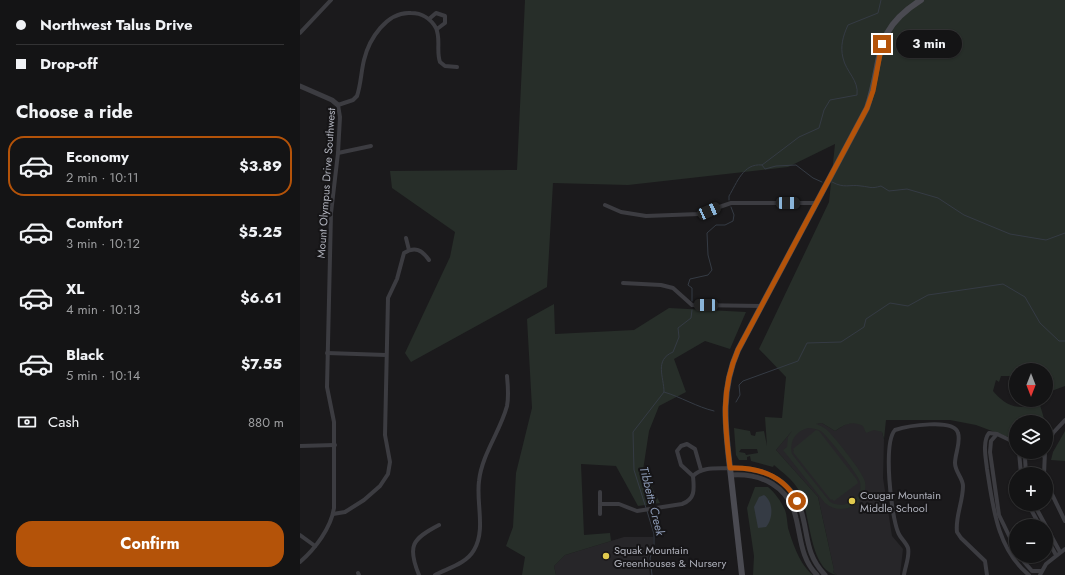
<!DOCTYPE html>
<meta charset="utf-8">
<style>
body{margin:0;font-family:Jost,sans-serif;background:#212122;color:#f1f3f6;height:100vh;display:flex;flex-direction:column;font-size:15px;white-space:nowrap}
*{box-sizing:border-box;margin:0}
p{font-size:13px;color:#9d9ea0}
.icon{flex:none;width:22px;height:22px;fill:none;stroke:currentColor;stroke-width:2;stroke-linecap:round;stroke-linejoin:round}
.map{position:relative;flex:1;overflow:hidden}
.sheet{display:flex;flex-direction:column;background:#141415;width:300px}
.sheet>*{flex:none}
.banner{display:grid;align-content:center;height:88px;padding:0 16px;background:#141415}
.needle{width:26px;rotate:180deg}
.tools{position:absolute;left:709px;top:363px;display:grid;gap:8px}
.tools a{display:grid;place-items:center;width:44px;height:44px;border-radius:50%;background:#141415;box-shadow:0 1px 3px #0004,0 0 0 1px #333334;font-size:20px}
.end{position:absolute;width:18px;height:18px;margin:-9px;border:5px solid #b45309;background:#fff;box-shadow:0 0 0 2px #fff}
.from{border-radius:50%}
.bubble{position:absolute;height:28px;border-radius:14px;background:#141415;box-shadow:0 1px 3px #0004,0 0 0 1px #333334;font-size:13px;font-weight:700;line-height:28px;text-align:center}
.car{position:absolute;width:12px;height:24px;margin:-12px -6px;border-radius:5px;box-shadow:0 0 3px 1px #0007;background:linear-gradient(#222 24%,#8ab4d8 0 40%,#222 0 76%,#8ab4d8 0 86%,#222 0)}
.banner b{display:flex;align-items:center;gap:14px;height:38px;font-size:15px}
.banner b+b{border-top:1px solid #333334}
.banner i{width:10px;height:10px;background:#f1f3f6}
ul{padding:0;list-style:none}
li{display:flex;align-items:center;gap:12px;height:60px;margin:0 8px 6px;padding:0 8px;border:2px solid transparent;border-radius:16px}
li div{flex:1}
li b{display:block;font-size:15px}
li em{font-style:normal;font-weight:700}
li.selected{border-color:#b45309}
li>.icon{width:36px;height:36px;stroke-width:1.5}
h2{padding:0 16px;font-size:18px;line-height:48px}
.pay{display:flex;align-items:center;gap:10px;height:44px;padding:0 16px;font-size:15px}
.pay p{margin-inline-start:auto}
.cta{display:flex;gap:8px;margin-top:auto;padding:8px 16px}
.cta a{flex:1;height:46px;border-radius:16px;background:#b45309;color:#fff;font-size:16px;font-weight:700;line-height:46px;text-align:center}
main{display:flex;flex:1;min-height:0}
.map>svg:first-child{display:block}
</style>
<main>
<section class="sheet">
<div class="banner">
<b><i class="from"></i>Northwest Talus Drive</b>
<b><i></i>Drop-off</b>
</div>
<h2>Choose a ride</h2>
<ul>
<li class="selected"><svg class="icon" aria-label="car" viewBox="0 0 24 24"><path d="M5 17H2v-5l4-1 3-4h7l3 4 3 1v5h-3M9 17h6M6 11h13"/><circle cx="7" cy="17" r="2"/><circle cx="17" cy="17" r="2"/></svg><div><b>Economy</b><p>2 min · 10:11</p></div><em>$3.89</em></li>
<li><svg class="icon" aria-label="car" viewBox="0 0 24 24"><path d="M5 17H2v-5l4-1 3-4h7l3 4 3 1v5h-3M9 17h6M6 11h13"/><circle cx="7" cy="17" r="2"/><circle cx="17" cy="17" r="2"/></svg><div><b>Comfort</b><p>3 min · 10:12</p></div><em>$5.25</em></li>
<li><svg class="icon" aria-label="car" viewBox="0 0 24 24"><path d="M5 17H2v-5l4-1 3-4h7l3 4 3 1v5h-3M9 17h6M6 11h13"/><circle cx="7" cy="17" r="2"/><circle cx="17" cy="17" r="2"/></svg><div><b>XL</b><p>4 min · 10:13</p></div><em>$6.61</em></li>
<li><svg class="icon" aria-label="car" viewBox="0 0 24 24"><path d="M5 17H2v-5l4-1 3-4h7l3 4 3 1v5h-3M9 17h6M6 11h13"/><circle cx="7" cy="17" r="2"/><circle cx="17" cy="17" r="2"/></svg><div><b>Black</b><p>5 min · 10:14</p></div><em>$7.55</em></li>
</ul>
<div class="pay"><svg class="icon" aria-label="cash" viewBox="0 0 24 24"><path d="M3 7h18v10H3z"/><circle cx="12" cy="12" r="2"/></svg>Cash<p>880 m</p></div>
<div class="cta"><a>Confirm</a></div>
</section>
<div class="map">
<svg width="765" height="575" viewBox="0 0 765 575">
<rect width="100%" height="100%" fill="#1b1a1c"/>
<g fill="#272629">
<path d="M557 422 582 432 584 439 583 478 592 536 603 549 600 575H537L533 572 534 570 518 497 476 450 491 432 499 425 522 423 535 431 546 424Z"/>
<path d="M324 537H353V546L348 558 350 575H256L254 566 265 555Z"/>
</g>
<g fill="#272e29" fill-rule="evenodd">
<path d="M225 0H765V386L746 393V370H716V384L713 376H701L699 382 696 380 693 391C701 401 714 410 727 406L728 400H742L740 405 745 422H716V440L676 425 650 420H586L584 439 582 432 574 430 566 433 563 426C552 420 544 425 535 431L522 423 516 424C519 425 524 427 527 430 535 438 563 472 565 482 569 505 541 517 525 503L483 450 487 447 488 437 492 431 476 450 518 497 534 570 533 572 537 575C508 571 511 509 498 489 493 480 482 472 474 465L473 467 451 461 450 456 447 457V460H439L436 455 434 428 450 431 451 435 455 436 456 432 464 431 467 446 465 417 482 418 486 377 459 349 529 202 535 144 488 167 328 185 253 183 247 287 111 362 105 353 150 257 155 232 92 188 90 171 217 170ZM508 428C513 428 518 429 522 432 529 438 558 474 560 482 564 500 544 510 530 502L492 454C489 441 496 431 508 428ZM441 449H457L458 453 446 455 445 453 439 452Z"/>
<path d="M254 304 255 334 334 330 369 308 446 312 430 349 405 341 374 359 386 392 359 406 349 431 343 470 360 503 338 506 316 466 281 464 284 535 310 533 311 541 265 555 254 566 256 575H222L225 557 206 546 213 527 216 473 232 408 227 319Z"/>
<path d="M516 430 519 431 557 480 558 483 534 501 532 499 531 500 493 452 494 451 493 449Z"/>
<path d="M765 431V461L751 460 753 452Z"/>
<path d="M455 487H468C475 493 481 501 485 510 487 515 487 522 488 528 493 544 500 565 513 575H453L454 556 447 508Z"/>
</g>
<path fill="#353b44" d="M464 495C474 502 473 519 466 527L458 528 454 507 459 497Z"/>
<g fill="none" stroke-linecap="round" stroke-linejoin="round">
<g stroke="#353b44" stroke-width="1">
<path d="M462 165 465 169 476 166 496 165 513 178 522 182"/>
<path d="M532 182C545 189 549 184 561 186 571 187 571 189 581 186L589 191 607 189 638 198 664 215 710 234 746 240 765 233"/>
<path d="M429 200V196C437 183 443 163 462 165L499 137 519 128 524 110 530 100 557 95C559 80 546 72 543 58 540 46 543 36 548 25L578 13 581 0"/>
<path d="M392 301V288L388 285 390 279 408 275 412 270 408 255 407 233 416 225H425L433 221 434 215 431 207"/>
<path d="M364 392C381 397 397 407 414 411"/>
<path d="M436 402 440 395 439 385 443 381 498 361 507 343 541 342 564 327 566 319 590 303 608 306 628 295 703 284 725 297 740 323 759 341H765"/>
<path d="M346 508 334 470 333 432 364 392C364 377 354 360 373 352L379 337 378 328 391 318 392 310"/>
<path d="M347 511 354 534V546L350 558 352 575"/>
</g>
<g stroke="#3c3c41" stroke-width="4">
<path d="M129 19 136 13 145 16V23L137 29"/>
<path d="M0 33 31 0"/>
<path d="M38 153 71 146"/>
<path d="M305 205 321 212 346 216 399 214 431 203H516"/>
<path d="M106 238 109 250"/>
<path d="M323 283 361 285 373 288 392 305 462 306"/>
<path d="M27 353 86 355"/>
<path d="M697 434 691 441 690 452 699 515 716 550"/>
<path d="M716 443 697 434 689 433C682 442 686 459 687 469 693 507 697 549 729 575"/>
<path d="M0 446 35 445"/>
<path d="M746 449 753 433 765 420"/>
<path d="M719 452 721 474"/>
<path d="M736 452 744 456"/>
<path d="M726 474 725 458 732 452"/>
<path d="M744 474 745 452"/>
<path d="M393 476 381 465 377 451 381 446 387 444 395 449 401 470"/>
<path d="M746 482 765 521"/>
<path d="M300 492V514"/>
<path d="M300 504H319L337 511 382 504C396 499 394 488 393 476 403 466 418 469 430 468"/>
<path d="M728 504 740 526"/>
<path d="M734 504 760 552"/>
<path d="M33 514 45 512 64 500 80 486 88 474 90 462 85 435 88 298 97 279 104 253C115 246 122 250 129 260"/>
<path d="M0 535 15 546"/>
<path d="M746 537 756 555"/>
<path d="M719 556 732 571H741"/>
<path d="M0 562C15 549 31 528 34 508V422L27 387 31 213 38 153 40 117 38 105 53 100 57 96C61 84 61 72 64 60 69 39 87 11 111 13 122 13 131 19 136 28 141 39 136 51 140 62L145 66 157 67"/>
<path d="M58 573 59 575"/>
<path d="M119 575C107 546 112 539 139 525"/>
<path d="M135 575C148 568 166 564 174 550 186 530 176 503 179 481 182 454 200 432 207 406 209 396 208 386 207 376"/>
<path d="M604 575C605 567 610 556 608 548 606 542 600 538 598 532 591 515 583 443 595 430 607 426 654 418 658 433 661 442 655 454 655 463 655 472 663 478 663 486 663 502 655 517 657 532L661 538 685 561 687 575"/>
<path d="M740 575 746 564 765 549"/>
</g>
<g stroke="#3c3c41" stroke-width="5">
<path d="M0 86 32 100 38 105"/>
<path d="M430 468C459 467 489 477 500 507 509 533 504 553 525 575"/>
<path d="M431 475C461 473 489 486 496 518 501 538 501 559 517 575"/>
</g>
<path stroke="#4a4a51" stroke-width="6" d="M442 575C438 542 435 510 431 477 426 432 419 393 438 350L567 108C584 59 570 32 621 0"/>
</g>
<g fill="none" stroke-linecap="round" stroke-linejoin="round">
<path stroke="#b45309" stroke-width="5" d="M497 501C483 475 457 467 430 468 425 426 420 391 438 350L567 108 573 91 582 44"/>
</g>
<g fill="#e1ca4e" stroke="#161517" stroke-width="1.5">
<circle cx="552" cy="501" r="4"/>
<circle cx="306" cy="556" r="4"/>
</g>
<g text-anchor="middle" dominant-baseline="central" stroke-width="4" stroke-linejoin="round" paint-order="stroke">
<g font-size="11" fill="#aeb0ba" stroke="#161517">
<text transform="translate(26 183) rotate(-86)">Mount Olympus Drive Southwest</text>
</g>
<g font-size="11" fill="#aeb0ba" stroke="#161517" text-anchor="start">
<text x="560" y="495">Cougar Mountain<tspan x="560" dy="13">Middle School</tspan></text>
<text x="314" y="550">Squak Mountain<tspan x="314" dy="13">Greenhouses &amp; Nursery</tspan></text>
</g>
<g font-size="12" font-style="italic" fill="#8997b1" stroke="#161517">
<text transform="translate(352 501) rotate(76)">Tibbetts Creek</text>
</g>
</g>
</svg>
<div class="tools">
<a><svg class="needle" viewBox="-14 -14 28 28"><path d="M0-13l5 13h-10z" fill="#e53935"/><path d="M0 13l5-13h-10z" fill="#9d9ea0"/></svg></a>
<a><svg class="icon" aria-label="layers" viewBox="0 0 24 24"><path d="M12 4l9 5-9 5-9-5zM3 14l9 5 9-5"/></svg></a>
<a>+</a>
<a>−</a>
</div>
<i class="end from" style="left:497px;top:501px"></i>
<i class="end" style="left:582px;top:44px"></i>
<div class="bubble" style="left:596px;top:30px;width:66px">3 min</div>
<i class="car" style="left:488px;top:203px;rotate:91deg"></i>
<i class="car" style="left:409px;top:211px;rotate:66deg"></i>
<i class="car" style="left:406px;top:305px;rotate:271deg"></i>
</div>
</main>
